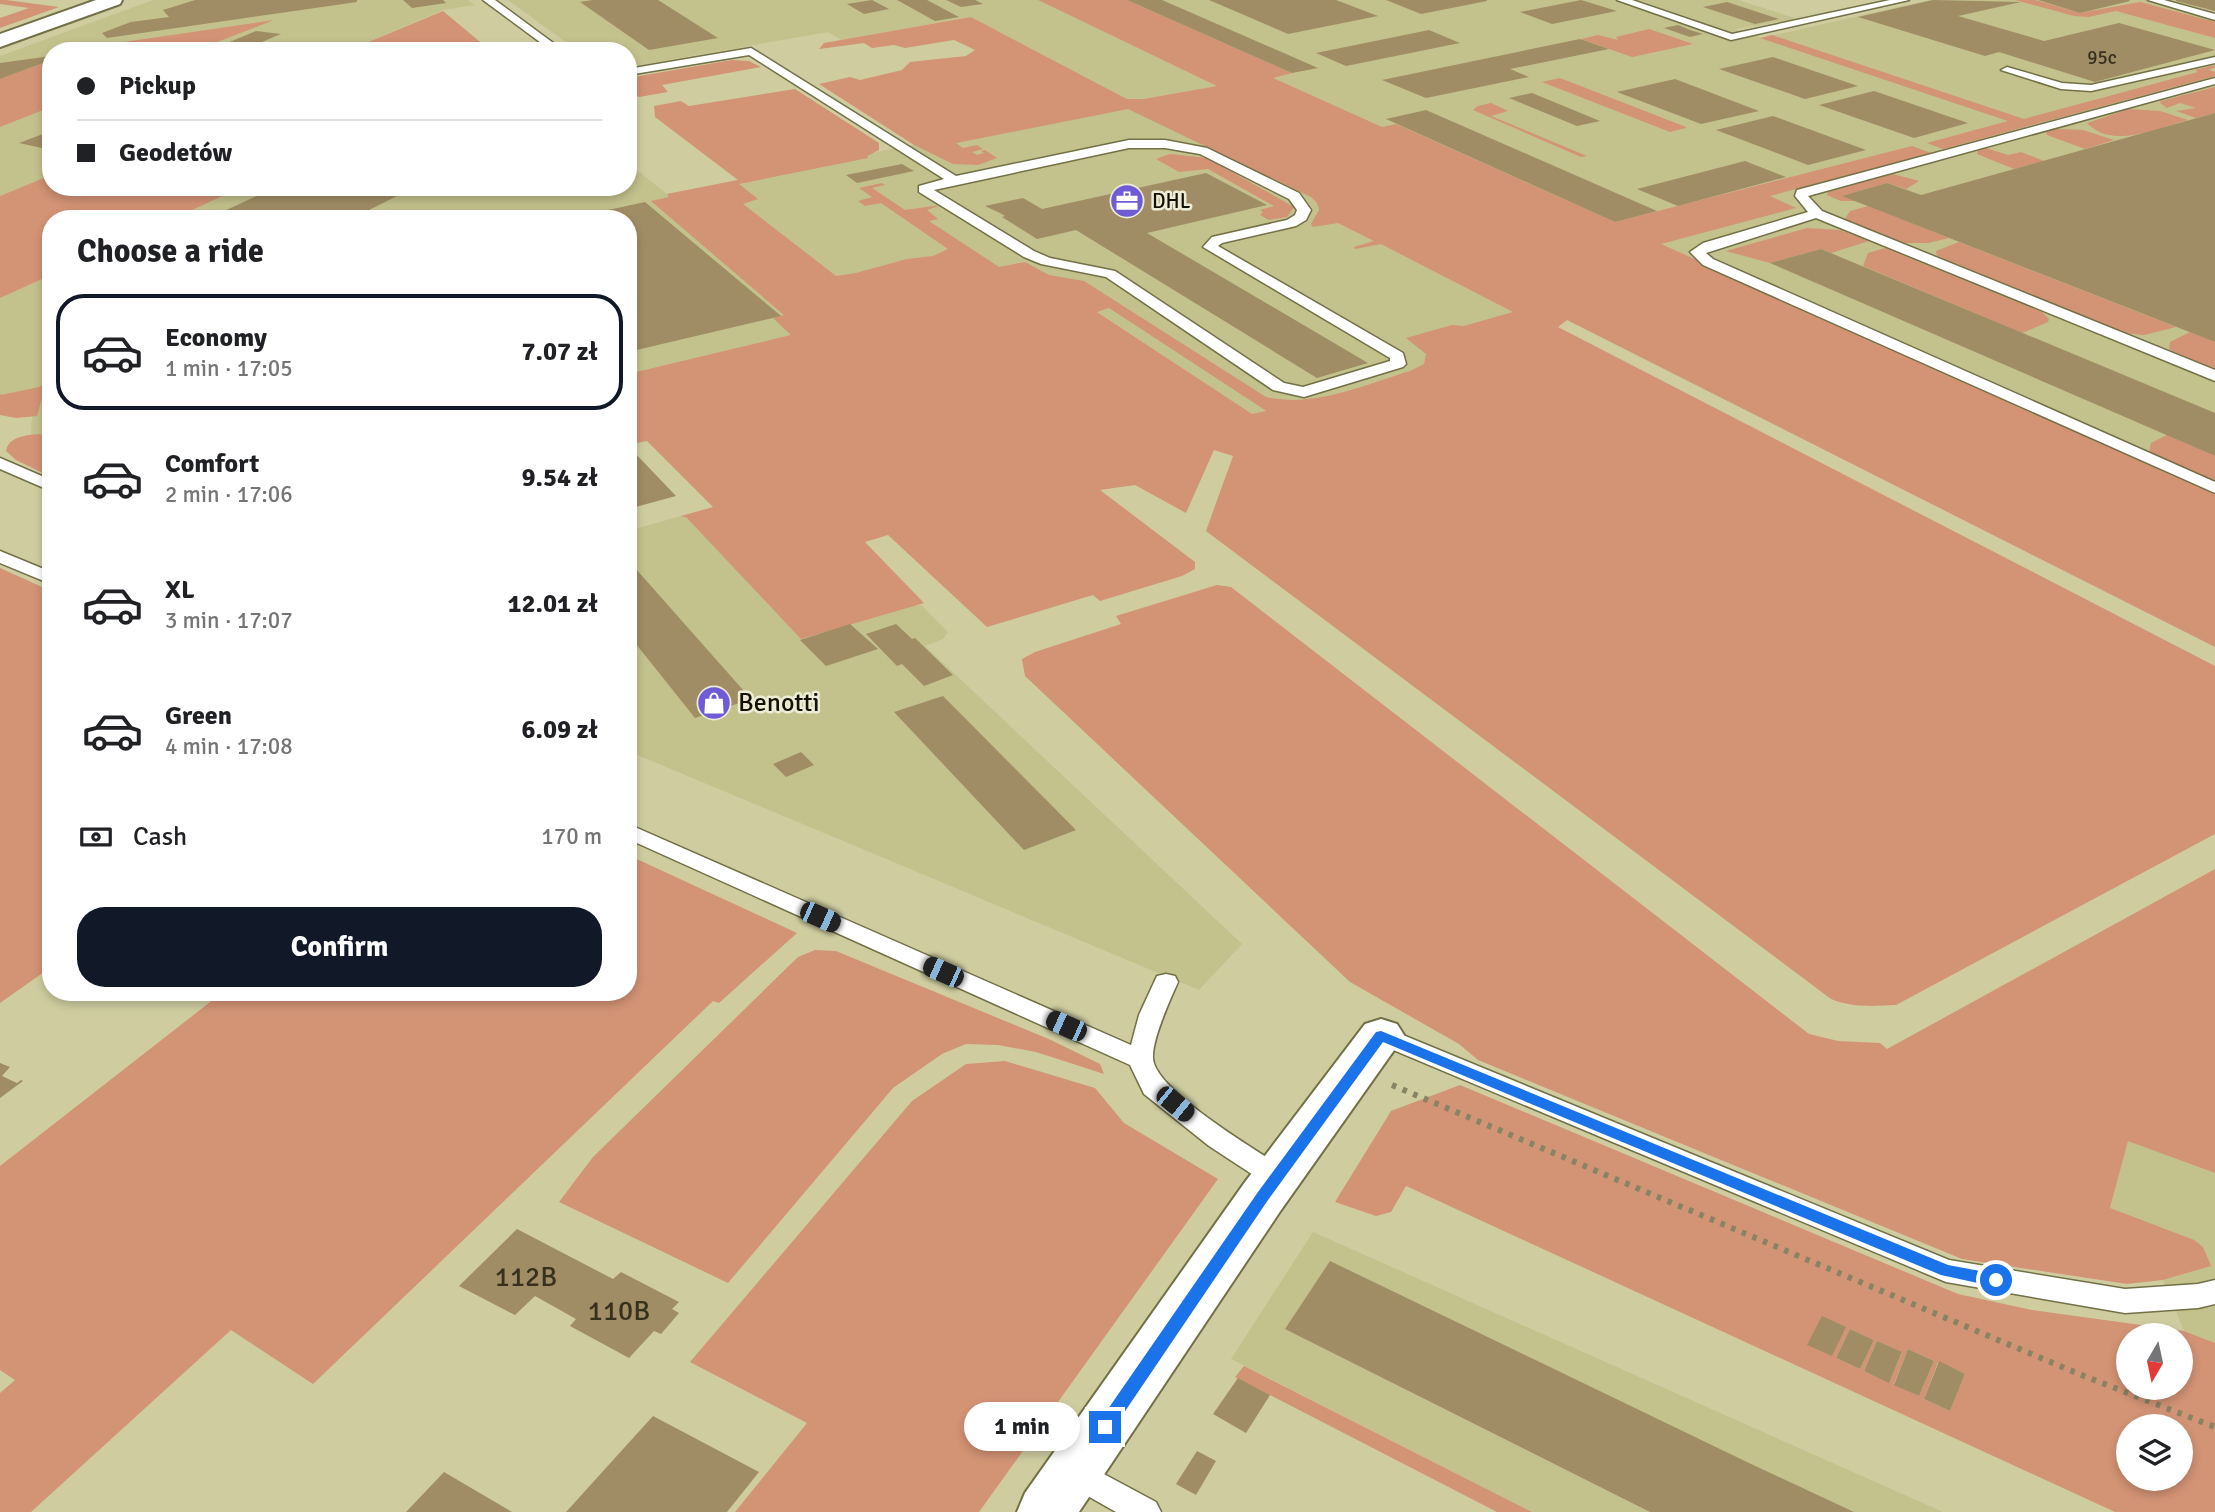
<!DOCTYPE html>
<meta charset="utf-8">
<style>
body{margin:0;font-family:Signika,sans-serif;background:#f2f2f2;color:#202124;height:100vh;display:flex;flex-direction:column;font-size:26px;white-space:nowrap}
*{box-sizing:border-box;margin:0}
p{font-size:23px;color:#757577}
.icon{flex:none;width:38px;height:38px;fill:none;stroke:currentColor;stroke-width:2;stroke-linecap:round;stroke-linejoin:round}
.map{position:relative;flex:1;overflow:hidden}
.drawer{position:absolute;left:42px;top:210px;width:595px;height:791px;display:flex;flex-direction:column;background:#fff;border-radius:28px;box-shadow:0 4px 10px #0003}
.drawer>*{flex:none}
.top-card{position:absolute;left:42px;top:42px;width:595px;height:154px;border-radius:28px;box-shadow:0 4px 10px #0003;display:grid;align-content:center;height:154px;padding:0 35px;background:#fff}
.needle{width:46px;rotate:189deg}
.controls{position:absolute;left:2116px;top:1323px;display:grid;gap:14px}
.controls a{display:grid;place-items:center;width:77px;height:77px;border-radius:50%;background:#fff;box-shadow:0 4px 10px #0003;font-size:35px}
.end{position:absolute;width:32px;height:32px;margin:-16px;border:9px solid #1a73e8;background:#fff;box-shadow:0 0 0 4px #fff}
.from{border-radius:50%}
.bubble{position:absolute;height:49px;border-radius:24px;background:#fff;box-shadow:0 4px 10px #0003;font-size:23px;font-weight:700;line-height:49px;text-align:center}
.car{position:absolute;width:21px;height:42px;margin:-21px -10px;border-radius:9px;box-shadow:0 0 5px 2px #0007;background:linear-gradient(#222 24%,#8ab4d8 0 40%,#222 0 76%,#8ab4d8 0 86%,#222 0)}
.top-card b{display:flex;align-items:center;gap:24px;height:66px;font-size:26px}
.top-card b+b{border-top:2px solid #e0e0e0}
.top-card i{width:18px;height:18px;background:#202124}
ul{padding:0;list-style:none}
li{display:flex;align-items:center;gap:21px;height:116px;margin:0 14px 10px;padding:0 21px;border:4px solid transparent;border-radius:28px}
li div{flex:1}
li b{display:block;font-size:26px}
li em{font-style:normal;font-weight:700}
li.selected{border-color:#111827}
li>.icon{width:63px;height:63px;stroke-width:1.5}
h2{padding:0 35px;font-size:32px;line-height:84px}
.pay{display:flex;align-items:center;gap:18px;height:77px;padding:0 35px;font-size:26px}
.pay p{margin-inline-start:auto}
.cta{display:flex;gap:14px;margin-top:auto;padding:14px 35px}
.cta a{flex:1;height:80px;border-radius:28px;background:#111827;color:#fff;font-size:28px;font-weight:700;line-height:80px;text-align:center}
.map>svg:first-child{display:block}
</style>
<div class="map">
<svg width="2215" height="1512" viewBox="0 0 2215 1512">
<rect width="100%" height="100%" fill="#cfcda0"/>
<g fill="#c3c18c">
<path d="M153 0H468L475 5 443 10 347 51H194L270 21 85 51H51V64L0 83V56Z"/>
<path d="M508 0H1038L1218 86 1135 100 1567 320 1264 422 1096 311 628 382V219H173L242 187H628V163L667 194 1131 101 971 17 842 40 828 32 628 67V51H578Z"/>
<path d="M1128 0H1738L1798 19 1735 29 1761 38 1929 0H2215V504L1271 78 1291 73Z"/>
<path d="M51 107V175L0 196V127Z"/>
<path d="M51 275V451L32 444 31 424 39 390 1 396 0 393V298Z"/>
<path d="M681 516 911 605H921L948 632 943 639 925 646 1242 944 1199 990 628 751V531Z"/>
<path d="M2128 1140 2215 1173V1343L2184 1331 2163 1280 2211 1266 2110 1209Z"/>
<path d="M1313 1232 1943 1512H1532L1231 1359Z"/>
</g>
<g fill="#d39375" fill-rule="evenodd">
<path d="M0 0H6L59 7 0 28V18L29 8 0 4Z"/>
<path d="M1038 0H1127L1292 73 1273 78 1382 127 1396 124 1615 222 1912 146 1931 153 1770 196 1796 208 1661 244 2215 492V647L1567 320 1558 327 2215 666V834L1896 1005C1873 1006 1853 1008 1831 999L1206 531 1233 456 1214 450 1186 513 1135 485 1100 490 1195 562V569L1182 576 1100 601 1093 595 987 627 888 535 865 542 924 603 801 639 687 518 681 516 713 507 647 441 628 445V374L791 335 773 318 784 315 651 201 669 197 667 194 738 180 655 117 654 106 681 101 689 106 795 89 879 143V150L867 156 868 158 739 184 758 199 743 204 836 276 856 273 907 259 933 256 948 249 881 203 865 206 858 201 872 197 859 188 882 183 885 185 872 188 905 210 941 205 927 210 938 219 929 221 999 267 1025 262 1049 275 1084 281 1266 397C1314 408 1364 385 1410 371L1424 364 1426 354 1406 338 1452 325 1464 326 1513 312 1381 244 1355 249 1354 247 1374 241 1338 223 1313 227 1311 224 1319 210 1317 203 1311 197 1128 109 956 143 963 148 977 145 983 149 972 152 977 155 984 153 981 151 985 150 997 158 978 165 953 164 914 145 819 84 850 77 860 80 902 70 910 62 966 56 975 50 954 40 905 48 894 45 872 48 864 43 819 49 824 43 971 17 1127 99H1143L1217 86ZM1109 308 1265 410 1266 411 1252 414 1097 312Z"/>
<path d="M2015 0H2035L2080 13 2140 2 2215 22V38L2116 11 2088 17 2074 16Z"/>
<path d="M443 11 491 51H347Z"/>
<path d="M274 20 194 51H62Z"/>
<path d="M1649 29 1693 44 1632 57 1581 39 1598 35 1618 40 1616 37Z"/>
<path d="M1772 35 2024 119 2198 72 2195 70 2215 65V67L2209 70 2215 72V76L1943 149 1927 143 2008 121 1760 38Z"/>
<path d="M51 60V107L0 127V79Z"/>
<path d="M732 60 749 61 761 67 662 85 668 92 639 97 628 90V78Z"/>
<path d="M1560 78 1686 127V128L1670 132 1542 82Z"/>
<path d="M2215 87V113L2196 118 2176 111 2196 108 2180 103 2167 108 2160 103 2161 101Z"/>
<path d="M1491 103 1508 111 1491 116 1587 156 1581 157 1473 110 1478 106Z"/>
<path d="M2129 109 2160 111 2188 120C2158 128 2112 150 2087 123Z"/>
<path d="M2057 129 2083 130 2114 140 2085 149 2047 135 2046 132Z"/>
<path d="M1986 148 2008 155 2021 152 2044 161 2014 169 1977 154 1978 150Z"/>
<path d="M1170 154 1207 158 1294 207 1287 217 1269 220 1260 215 1263 212 1260 210 1274 206 1208 169 1179 172 1156 159Z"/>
<path d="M1893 174 1919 181 1906 189 1887 183 1843 196 1856 201H1841L1827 195 1828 192Z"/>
<path d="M51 175V187H242L173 219H51V275L0 298V196Z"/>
<path d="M1868 206 1949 238 1928 243H1904L1845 219 1850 211Z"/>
<path d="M1807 228 1840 230 1869 241 1831 253 1821 249 1770 263 1726 251Z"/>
<path d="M1959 242 2176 327 2144 335 2124 333 1937 256 1936 251Z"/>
<path d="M1885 248 2042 312 2049 319 2048 322 2022 333 1863 266 1868 253Z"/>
<path d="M2190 332 2215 342V370L2178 355 2169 349 2170 342Z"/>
<path d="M51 382V390L44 391 37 416 16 418 0 415V393L1 395 39 387Z"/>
<path d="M39 434 51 437V477L16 460 6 451C8 437 26 435 39 434Z"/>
<path d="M2167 435 2215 456V482L2149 453 2151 443Z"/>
<path d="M0 568 51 591V967L0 1003Z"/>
<path d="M1217 585 1231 587 1809 1034 1838 1041 1880 1043 1887 1049 2215 869V1173L2128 1141 2110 1208 2194 1240 2203 1247 2211 1266 2163 1280 2127 1284 1962 1259 1478 1060 1459 1044 1350 982 1025 676 1022 659 1035 652 1121 624 1116 616Z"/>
<path d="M628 855 797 933 719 1003 713 1001 313 1384 231 1330 31 1512H0V1393L15 1380 0 1370V1166L223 992H628Z"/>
<path d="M815 950 836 951 1051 1040 1100 1064 1104 1074 1036 1052 998 1045 966 1044 942 1054 893 1088 728 1283 559 1202 593 1157 798 957Z"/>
<path d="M1005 1061 1095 1088 1124 1123 1218 1179 979 1512H735L807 1423 690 1362 912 1101 966 1064Z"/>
<path d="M1460 1085 1958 1294 2032 1310 2184 1331 2215 1343V1512H2115L1406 1186 1391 1212 1376 1216 1335 1202 1391 1111ZM1850 1329 1874 1340 1860 1369 1836 1358ZM2128 1335H2180V1388H2128ZM1877 1341 1902 1353 1889 1382 1864 1371ZM1908 1349 1934 1361 1919 1396 1894 1384ZM1938 1362 1965 1374 1950 1411 1924 1399ZM2128 1426H2180V1479H2128Z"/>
<path d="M1244 1366 1532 1512H1497L1235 1377Z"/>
</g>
<g fill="#a08d65">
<path d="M195 0H357V2L107 38 102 33 131 22 169 17 163 10Z"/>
<path d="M403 0H443L446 3 412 8Z"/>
<path d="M593 0H658L718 38 649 50 580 2Z"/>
<path d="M872 0 889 9 864 14 847 4Z"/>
<path d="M897 0H927L959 17 935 21Z"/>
<path d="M946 0H975L983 4 961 7Z"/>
<path d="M1127 0H1162L1318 68 1292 73Z"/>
<path d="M1209 0H1336L1378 16 1288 34Z"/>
<path d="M1386 0H1487V1L1421 14Z"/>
<path d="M1581 0 1617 11 1552 24 1520 12Z"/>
<path d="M1933 0 2021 2 1958 16 2044 41 2119 23 2215 50 2095 82 1999 52 1985 56 1858 17Z"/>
<path d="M2038 0H2129L2130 1 2080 13Z"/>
<path d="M2176 0H2215V11L2176 1Z"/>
<path d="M1727 2 1779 19 1755 24 1703 7Z"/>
<path d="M1678 25 1690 30 1703 34 1690 37 1664 28Z"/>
<path d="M1429 30 1460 43 1346 66 1316 53Z"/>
<path d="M256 31 281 34 245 49 220 46Z"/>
<path d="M1580 39 1609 49 1510 69 1529 77 1426 98 1382 80Z"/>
<path d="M51 56V60L0 79V63Z"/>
<path d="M1773 57 1858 86 1805 99 1719 69Z"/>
<path d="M1675 79 1759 111 1701 124 1617 92Z"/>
<path d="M1874 91 1968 123 1914 138 1819 105Z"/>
<path d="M1532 93 1600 121 1577 126 1509 98Z"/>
<path d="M1426 110 1657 211 1615 222 1386 119Z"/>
<path d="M2215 113V342L1842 196 1887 183 1921 195Z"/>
<path d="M1773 116 1866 150 1808 165 1716 130Z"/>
<path d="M51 131V150L19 143Z"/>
<path d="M1745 161 1786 177 1678 206 1637 189Z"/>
<path d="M902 164 914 171 857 183 846 175Z"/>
<path d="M1206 173 1267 205 1147 233 1368 363 1317 378 1076 230 1037 239 1002 217 1005 216 1000 213 985 206 1023 198 1042 209Z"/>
<path d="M276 187H415L351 219H207Z"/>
<path d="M645 202 781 316 628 352V219L571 218Z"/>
<path d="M1821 249 2215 413V456L1770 263Z"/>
<path d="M632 450 676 496 632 508 628 504V451Z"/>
<path d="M628 560 751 699 695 718 628 634Z"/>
<path d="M850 624 878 649 826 666 800 640Z"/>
<path d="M896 624 912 639 915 638 953 675 924 686 902 664 897 666 866 634Z"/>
<path d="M943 696 1076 830 1024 850 894 712Z"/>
<path d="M801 752 814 765 786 777 773 764Z"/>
<path d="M0 1063 10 1067 2 1076 17 1083 21 1080 23 1081 0 1098Z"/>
<path d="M517 1229 613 1279 621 1272 679 1302 672 1309 679 1313 661 1334 654 1331 629 1358 570 1326 576 1319 535 1296 515 1315 459 1286Z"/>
<path d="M1330 1261 1749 1463 1854 1512H1650L1285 1329Z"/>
<path d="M1822 1316 1846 1327 1832 1356 1807 1345Z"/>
<path d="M1850 1329 1874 1340 1860 1369 1836 1358Z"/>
<path d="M1877 1341 1902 1352 1889 1383 1864 1371Z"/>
<path d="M1908 1349 1934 1361 1919 1396 1894 1385Z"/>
<path d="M1939 1361 1965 1374 1950 1411 1924 1399Z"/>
<path d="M1238 1378 1270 1395 1246 1433 1213 1414Z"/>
<path d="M653 1416 759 1472 727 1512H566Z"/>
<path d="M1197 1451 1216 1461 1196 1495 1176 1484Z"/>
<path d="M444 1472 512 1512H406Z"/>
</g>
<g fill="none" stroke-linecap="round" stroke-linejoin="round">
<g stroke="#727046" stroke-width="3">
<g id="lane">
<path d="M483 0H495L564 51H552Z"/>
<path d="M1617 0H1632L1732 34 1890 0H1909L1731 40Z"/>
<path d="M2148 0H2164L2215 14V20Z"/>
<path d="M751 48 956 176 1129 140H1165L1207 148 1299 193 1311 210 1306 220 1296 226 1222 243 1218 246 1403 353 1406 364 1403 367 1304 397 1273 390 1106 277 1041 264 1024 257 919 192V186L944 179 749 55 628 75V69ZM1129 148H1165L1200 154 1289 199 1297 210 1295 215 1287 220 1212 237 1203 247 1390 358V361L1303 387 1284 383 1115 271 1050 258 1034 251 934 190Z"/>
<path d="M2215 57V63L2091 91 2061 89 2001 70 2007 67 2062 83 2091 85Z"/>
<path d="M2215 78V84L1808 196 1822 211 2215 370V381L1816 218 1706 253 1713 259 2215 482V493L1703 265 1690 252 1703 243 1808 212 1795 196 1797 190Z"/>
<path d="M0 458 51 480V491L0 469Z"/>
<path d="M0 551 51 572V584L0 563Z"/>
<path d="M628 824 1131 1045 1139 1015 1157 976 1166 974 1175 976 1178 982C1170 1000 1152 1039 1153 1058 1154 1090 1259 1152 1287 1170L1291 1177 1287 1184 1277 1187 1267 1184 1209 1146 1144 1094 1130 1065 628 839Z"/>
<path d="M1381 1026 1949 1260 2125 1289 2198 1284 2215 1280V1304L2198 1308 2125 1313 1946 1282 1372 1041 1368 1035 1372 1029Z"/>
<path d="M1074 1458 1156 1502 1161 1512H1116L1063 1482 1058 1472 1063 1462Z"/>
</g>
</g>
<g stroke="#727046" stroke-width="4">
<g id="street">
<path d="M96 0H122L120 4 0 47V34Z"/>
<path d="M1381 1019 1397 1024 1404 1035 1397 1046 1281 1210 1079 1512H1017L1025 1493 1245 1182 1365 1024Z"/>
</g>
</g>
<path stroke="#868463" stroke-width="6" stroke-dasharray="4.5 7" stroke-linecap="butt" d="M1392 1085 2079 1374 2215 1427"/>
<use href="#lane" fill="#fff" fill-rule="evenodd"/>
<use href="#street" fill="#fff" fill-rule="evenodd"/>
</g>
<path fill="#1a73e8" d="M1381 1031 1948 1265 1996 1274 2004 1280 1996 1287 1941 1275 1383 1042 1268 1200 1111 1432H1099L1097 1427 1099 1422 1258 1192 1376 1032Z"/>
<defs>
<g id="office-disc" transform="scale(1.75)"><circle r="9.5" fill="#6e5bd5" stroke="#ededd6"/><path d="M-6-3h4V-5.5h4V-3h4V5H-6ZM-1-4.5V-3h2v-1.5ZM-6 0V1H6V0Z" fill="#fff"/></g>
<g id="shop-disc" transform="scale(1.75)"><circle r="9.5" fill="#6e5bd5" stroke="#ededd6"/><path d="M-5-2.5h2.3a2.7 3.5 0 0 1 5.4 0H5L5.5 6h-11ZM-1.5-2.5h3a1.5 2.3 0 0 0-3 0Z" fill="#fff"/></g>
</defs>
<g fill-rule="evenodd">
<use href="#office-disc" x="1127" y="201"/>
<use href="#shop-disc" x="714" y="703"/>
</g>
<g text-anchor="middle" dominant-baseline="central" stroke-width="5" stroke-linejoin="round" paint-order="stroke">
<g font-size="19" fill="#36301c">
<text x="2102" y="58">95c</text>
</g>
<g font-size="21" fill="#121103" stroke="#ededd6" text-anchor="start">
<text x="1152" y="201">DHL</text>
</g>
<g font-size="26" fill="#121103" stroke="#ededd6" text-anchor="start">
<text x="738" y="703">Benotti</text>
</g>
<g font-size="28" fill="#36301c">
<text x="526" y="1277">112B</text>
<text x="619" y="1311">110B</text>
</g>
</g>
</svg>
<div class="controls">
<a><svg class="needle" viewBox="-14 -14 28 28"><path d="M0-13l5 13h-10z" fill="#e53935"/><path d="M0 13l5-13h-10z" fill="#757577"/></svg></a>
<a><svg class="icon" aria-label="layers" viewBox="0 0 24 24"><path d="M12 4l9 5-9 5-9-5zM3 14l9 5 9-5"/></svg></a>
</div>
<i class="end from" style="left:1996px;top:1280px"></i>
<i class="end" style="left:1105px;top:1427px"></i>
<div class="bubble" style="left:964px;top:1402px;width:116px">1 min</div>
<i class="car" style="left:820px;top:917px;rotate:114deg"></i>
<i class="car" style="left:943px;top:972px;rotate:294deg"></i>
<i class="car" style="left:1066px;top:1026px;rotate:294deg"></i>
<i class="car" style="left:1175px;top:1104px;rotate:129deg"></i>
<div class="top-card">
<b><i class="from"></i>Pickup</b>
<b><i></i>Geodetów</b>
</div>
<section class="drawer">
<h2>Choose a ride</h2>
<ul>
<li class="selected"><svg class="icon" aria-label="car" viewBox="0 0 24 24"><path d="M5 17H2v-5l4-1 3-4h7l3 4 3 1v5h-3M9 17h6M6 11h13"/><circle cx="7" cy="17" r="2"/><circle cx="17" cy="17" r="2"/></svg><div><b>Economy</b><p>1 min · 17:05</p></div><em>7.07 zł</em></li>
<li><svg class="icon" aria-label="car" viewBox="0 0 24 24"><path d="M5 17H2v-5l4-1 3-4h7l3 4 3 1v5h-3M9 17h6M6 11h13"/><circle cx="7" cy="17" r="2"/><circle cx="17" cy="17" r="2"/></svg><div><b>Comfort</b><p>2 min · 17:06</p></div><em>9.54 zł</em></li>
<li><svg class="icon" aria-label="car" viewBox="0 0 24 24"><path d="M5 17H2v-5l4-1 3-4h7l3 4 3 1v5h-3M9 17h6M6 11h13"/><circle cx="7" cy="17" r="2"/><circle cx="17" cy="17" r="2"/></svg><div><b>XL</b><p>3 min · 17:07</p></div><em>12.01 zł</em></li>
<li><svg class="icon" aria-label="car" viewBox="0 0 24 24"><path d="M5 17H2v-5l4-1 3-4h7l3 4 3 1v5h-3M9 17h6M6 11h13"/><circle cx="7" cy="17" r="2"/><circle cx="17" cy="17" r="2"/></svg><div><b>Green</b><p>4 min · 17:08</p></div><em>6.09 zł</em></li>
</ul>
<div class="pay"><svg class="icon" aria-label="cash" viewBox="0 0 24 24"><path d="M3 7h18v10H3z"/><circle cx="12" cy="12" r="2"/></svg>Cash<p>170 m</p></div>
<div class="cta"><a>Confirm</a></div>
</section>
</div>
